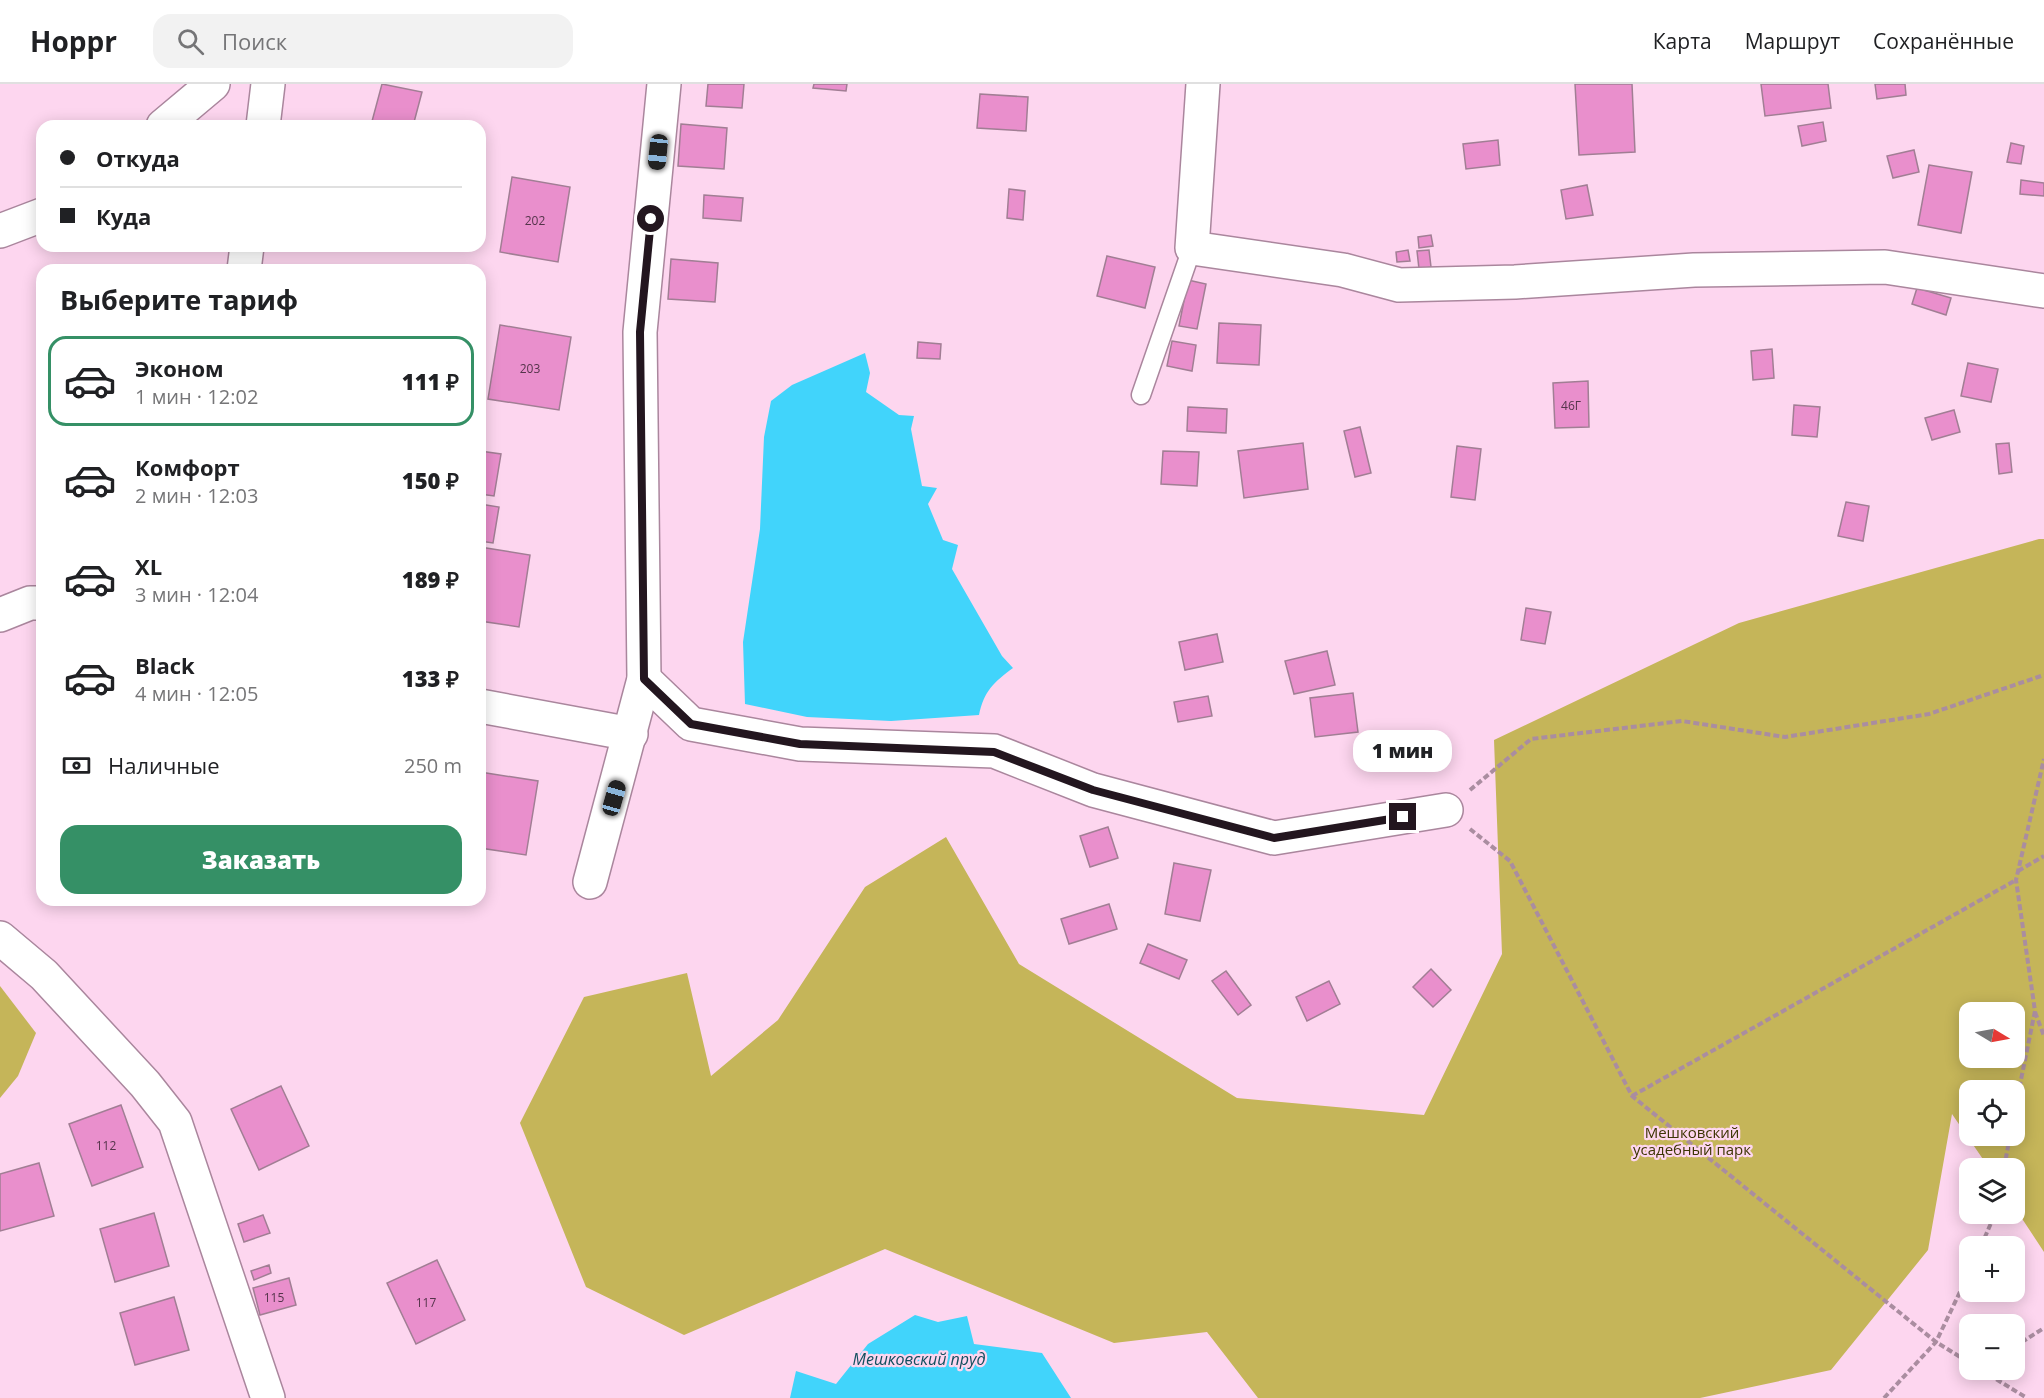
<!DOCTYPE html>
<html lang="ru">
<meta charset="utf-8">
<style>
body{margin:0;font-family:"Open Sans",sans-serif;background:#f2f2f2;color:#202124;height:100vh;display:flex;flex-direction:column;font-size:22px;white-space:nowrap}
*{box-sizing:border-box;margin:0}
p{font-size:20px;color:#757577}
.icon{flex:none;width:33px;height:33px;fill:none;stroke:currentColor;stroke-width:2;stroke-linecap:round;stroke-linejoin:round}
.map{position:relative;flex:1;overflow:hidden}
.side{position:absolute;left:36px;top:180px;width:450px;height:642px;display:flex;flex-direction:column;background:#fff;border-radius:18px;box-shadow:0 3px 15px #0003}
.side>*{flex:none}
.hud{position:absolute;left:36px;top:36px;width:450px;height:132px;border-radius:18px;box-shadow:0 3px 15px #0003;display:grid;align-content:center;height:132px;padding:0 24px;background:#fff}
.needle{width:39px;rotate:100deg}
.tools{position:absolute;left:1959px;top:918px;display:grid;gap:12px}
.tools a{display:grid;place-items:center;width:66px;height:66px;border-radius:12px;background:#fff;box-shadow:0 3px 15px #0003;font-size:30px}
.end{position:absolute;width:27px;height:27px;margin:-14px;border:8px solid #23161f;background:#fff;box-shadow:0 0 0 3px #fff}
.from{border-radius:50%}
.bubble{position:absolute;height:42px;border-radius:18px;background:#fff;box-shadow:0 3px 15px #0003;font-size:20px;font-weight:800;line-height:42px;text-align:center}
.car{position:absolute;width:18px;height:36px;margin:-18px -9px;border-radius:8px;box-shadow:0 0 4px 2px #0007;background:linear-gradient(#222 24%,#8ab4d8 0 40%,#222 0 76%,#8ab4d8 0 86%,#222 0)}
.hud b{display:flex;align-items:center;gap:21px;height:57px;font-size:22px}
.hud b+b{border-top:2px solid #e0e0e0}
.hud i{width:15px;height:15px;background:#202124}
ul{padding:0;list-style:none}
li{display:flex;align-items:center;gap:18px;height:90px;margin:0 12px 9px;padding:0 12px;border:3px solid transparent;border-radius:18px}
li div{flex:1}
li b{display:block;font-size:22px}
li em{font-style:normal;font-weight:800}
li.on{border-color:#359066}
li>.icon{width:54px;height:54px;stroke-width:1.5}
h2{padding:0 24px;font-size:27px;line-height:72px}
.pay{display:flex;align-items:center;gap:15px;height:66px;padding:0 24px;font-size:22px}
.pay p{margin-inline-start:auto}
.button{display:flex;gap:12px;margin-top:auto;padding:12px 24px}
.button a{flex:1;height:69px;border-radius:18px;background:#359066;color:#fff;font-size:24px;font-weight:800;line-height:69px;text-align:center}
header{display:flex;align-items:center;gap:36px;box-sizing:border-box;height:84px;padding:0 30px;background:#fff;border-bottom:2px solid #e0e0e0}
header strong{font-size:28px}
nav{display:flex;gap:33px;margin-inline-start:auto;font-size:21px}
.search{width:420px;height:54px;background:#f2f2f2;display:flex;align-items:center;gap:15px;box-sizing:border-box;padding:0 21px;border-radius:18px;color:#757577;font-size:22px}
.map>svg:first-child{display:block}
</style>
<header>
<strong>Hoppr</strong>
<div class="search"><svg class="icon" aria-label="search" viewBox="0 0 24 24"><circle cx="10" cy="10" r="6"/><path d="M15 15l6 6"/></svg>Поиск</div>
<nav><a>Карта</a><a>Маршрут</a><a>Сохранённые</a></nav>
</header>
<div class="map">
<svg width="2044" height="1314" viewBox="0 0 2044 1314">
<rect width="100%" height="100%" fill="#fdd6ef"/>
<g fill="#c5b559" fill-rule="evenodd">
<path d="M2039 455H2044V1168L2015 1124 2014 1084H1989L1952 1030 1928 1166 1831 1286 1700 1314H1258L1207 1248 1114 1259 885 1165 684 1251 586 1203 520 1039 584 913 687 889 711 992 778 936 865 803 946 753 1019 880 1237 1014 1424 1031 1502 870 1494 656 1739 539ZM1970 928H2014V974H1970ZM1970 1006H2014V1052H1970Z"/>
<path d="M0 902 36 949 18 992 0 1014Z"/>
</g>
<g fill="#41d4fb">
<path d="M865 269 870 289 866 308 899 331 914 332 911 345 922 402 937 404 928 420 943 456 958 461 952 485 1002 572 1013 584C994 598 984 607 979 631L891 637 807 633 745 620 743 558 760 445 764 353 771 317 792 301Z"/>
<path d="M915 1231 938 1238 967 1232 974 1260 1042 1269 1071 1314H790L796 1287 836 1300 868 1260Z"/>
</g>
<g fill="#e98fcc" stroke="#a17e94" stroke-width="1.5">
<path d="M382 0 422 8 413 42 371 41Z"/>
<path d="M708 0H744L742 24 706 22Z"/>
<path d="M814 0H847L846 7 813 4Z"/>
<path d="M1575 0H1632L1635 68 1579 71Z"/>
<path d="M1761 0H1828L1831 24 1765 32Z"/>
<path d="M1875 0H1905L1906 11 1877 15Z"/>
<path d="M980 10 1028 13 1026 47 977 44Z"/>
<path d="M1823 38 1826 57 1802 62 1798 42Z"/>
<path d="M681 40 727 44 724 85 678 82Z"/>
<path d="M1498 56 1500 81 1466 85 1463 60Z"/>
<path d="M2011 59 2024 62 2021 80 2007 78Z"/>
<path d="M1914 66 1919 88 1893 94 1887 72Z"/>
<path d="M1929 81 1972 88 1961 149 1918 141Z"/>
<path d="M512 93 570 103 558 178 500 168Z"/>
<path d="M2021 96 2044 99V112L2020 110Z"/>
<path d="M1587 101 1593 131 1566 135 1561 106Z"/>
<path d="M1009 105 1025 107 1023 136 1007 134Z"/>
<path d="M704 111 743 114 741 137 703 134Z"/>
<path d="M1431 151 1433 162 1419 164 1418 153Z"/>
<path d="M1408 166 1410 177 1397 178 1396 168Z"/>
<path d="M1429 166 1431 183 1419 185 1417 167Z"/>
<path d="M1107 172 1155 183 1145 224 1097 212Z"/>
<path d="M671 175 718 179 715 218 668 215Z"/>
<path d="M1188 196 1206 200 1197 245 1179 242Z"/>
<path d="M1917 204 1951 214 1946 231 1912 220Z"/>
<path d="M1219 239 1261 241 1259 281 1217 279Z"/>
<path d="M500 241 571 253 559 326 488 315Z"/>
<path d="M1172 257 1196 261 1192 287 1167 282Z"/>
<path d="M918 258 941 260 940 275 917 274Z"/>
<path d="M1772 265 1774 294 1753 296 1751 267Z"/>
<path d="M1968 279 1998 285 1991 318 1961 312Z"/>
<path d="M1588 297 1589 343 1555 344 1553 299Z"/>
<path d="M1794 321 1820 323 1817 353 1792 351Z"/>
<path d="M1188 323 1227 325 1226 349 1187 347Z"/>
<path d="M1954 326 1960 348 1932 356 1925 334Z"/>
<path d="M1360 343 1371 389 1355 393 1344 347Z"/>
<path d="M1303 359 1308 405 1244 414 1238 367Z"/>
<path d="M2009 359 2012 388 1999 390 1996 360Z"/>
<path d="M1457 362 1481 365 1475 416 1451 413Z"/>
<path d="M480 367 501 370 494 412 480 410Z"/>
<path d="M1163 367 1199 368 1197 402 1161 400Z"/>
<path d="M1846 418 1869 422 1863 457 1838 452Z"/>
<path d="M480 420 499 423 493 459 480 457Z"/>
<path d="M480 463 530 471 519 543 480 537Z"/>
<path d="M1526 524 1551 528 1545 560 1521 556Z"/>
<path d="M1217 550 1223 578 1185 586 1179 558Z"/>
<path d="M1327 567 1335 601 1294 610 1285 577Z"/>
<path d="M1353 609 1358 648 1315 653 1310 614Z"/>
<path d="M1208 612 1212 632 1178 638 1174 618Z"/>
<path d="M480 688 538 697 526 771 480 764Z"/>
<path d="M1108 743 1118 774 1090 783 1080 752Z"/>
<path d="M1174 779 1211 786 1200 837 1165 830Z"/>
<path d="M1109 820 1117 845 1069 860 1061 835Z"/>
<path d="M1148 860 1187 876 1179 895 1140 879Z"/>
<path d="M1431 885 1451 906 1433 923 1413 903Z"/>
<path d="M1226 887 1251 921 1238 931 1212 897Z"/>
<path d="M1329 897 1340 920 1307 937 1296 913Z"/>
<path d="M281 1002 309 1062 259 1086 231 1025Z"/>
<path d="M121 1021 143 1083 92 1102 69 1040Z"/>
<path d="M39 1079 54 1132 0 1147V1090Z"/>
<path d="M154 1129 169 1182 115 1198 100 1145Z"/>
<path d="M263 1131 270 1149 244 1158 238 1140Z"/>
<path d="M437 1176 465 1236 416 1260 387 1199Z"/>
<path d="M269 1181 271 1189 254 1196 251 1187Z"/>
<path d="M289 1194 296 1221 260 1231 253 1204Z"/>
<path d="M174 1213 189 1266 135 1281 120 1229Z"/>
</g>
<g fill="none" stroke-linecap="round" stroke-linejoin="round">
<g stroke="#aa869d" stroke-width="21">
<path id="service" d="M1141 311 1192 164"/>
</g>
<g stroke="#aa869d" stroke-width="36">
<g id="minor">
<path d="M1203 0 1192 164 1343 186 1399 201 1515 198 1694 186 1885 183 2044 207"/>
<path d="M163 42 213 0"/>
<path d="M263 42 268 0"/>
<path d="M0 147 42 131"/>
<path d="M244 186 247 162"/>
<path d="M0 531 30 519H42"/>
<path d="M644 595 691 640 800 660 994 667 1093 706 1274 754 1446 726"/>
<path d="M480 622 631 650"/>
<path d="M590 798 644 595 640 248 664 0"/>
<path d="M0 854 44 891 145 1000 175 1038 268 1314"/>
</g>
</g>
<g stroke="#aa8da0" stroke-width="4" stroke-dasharray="6 3" stroke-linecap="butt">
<path d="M1470 706 1531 655 1682 637 1785 653 1929 630 2044 591"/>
<path d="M1470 745 1510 777 1632 1012 1936 1258 1970 1279"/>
<path d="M2018 787 2044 772"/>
<path d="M2035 928 2044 952"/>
<path d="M1632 1012 2016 796"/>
<path d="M2014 1030 2035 927 2016 796 2044 675"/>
<path d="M2004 1084 2010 1052"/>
<path d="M1981 1162 1995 1130"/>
<path d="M2014 1263 2044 1244"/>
<path d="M1981 1286 2027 1314"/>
<path d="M1884 1314 1936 1258 1970 1187"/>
</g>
<use href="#service" stroke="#fff" stroke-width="18"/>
<use href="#minor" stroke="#fff" stroke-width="33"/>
</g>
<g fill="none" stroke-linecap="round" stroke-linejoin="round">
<path stroke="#23161f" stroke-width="8" d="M651 135 640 248 644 595 691 640 800 660 994 668 1093 706 1274 754 1403 733"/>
</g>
<g text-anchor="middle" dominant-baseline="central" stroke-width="4.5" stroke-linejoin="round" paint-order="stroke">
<g font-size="12" fill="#54344a">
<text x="535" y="136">202</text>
<text x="530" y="284">203</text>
<text x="1571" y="321">46Г</text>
<text x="106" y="1061">112</text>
<text x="274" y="1213">115</text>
<text x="426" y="1218">117</text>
</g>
<g font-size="15" fill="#3d3504" stroke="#fdd6ef">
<text x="1692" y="1048">Мешковский<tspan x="1692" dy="17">усадебный парк</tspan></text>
</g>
<g font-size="16" font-style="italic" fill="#114e5e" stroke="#fdd6ef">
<text x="919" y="1275">Мешковский пруд</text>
</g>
</g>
</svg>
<div class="tools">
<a><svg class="needle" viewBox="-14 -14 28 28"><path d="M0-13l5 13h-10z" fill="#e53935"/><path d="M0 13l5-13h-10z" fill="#757577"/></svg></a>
<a><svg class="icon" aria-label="locate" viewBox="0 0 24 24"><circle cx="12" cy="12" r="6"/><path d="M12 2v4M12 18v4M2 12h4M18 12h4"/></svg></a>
<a><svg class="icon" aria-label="layers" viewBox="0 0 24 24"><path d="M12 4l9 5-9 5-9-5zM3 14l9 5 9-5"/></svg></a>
<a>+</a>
<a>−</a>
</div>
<i class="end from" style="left:651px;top:135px"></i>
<i class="end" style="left:1403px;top:733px"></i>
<div class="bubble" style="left:1353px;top:646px;width:99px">1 мин</div>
<i class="car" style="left:658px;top:68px;rotate:186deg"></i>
<i class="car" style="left:614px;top:714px;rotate:16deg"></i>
<div class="hud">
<b><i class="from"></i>Откуда</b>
<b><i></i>Куда</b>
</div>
<section class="side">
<h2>Выберите тариф</h2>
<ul>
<li class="on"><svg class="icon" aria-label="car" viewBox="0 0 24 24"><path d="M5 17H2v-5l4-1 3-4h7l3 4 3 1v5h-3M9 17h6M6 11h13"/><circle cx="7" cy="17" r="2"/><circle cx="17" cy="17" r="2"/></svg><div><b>Эконом</b><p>1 мин · 12:02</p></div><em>111 ₽</em></li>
<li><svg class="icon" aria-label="car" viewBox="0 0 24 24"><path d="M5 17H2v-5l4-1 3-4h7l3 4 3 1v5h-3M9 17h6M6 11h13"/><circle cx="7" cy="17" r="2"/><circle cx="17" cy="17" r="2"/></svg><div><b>Комфорт</b><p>2 мин · 12:03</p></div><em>150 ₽</em></li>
<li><svg class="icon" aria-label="car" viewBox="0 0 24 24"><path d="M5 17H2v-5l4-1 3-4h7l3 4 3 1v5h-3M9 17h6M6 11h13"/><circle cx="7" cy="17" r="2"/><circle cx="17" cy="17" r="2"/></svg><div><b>XL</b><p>3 мин · 12:04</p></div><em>189 ₽</em></li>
<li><svg class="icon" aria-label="car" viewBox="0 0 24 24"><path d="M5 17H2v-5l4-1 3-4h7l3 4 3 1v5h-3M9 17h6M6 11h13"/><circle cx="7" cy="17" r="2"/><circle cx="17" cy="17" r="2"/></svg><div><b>Black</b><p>4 мин · 12:05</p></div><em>133 ₽</em></li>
</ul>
<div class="pay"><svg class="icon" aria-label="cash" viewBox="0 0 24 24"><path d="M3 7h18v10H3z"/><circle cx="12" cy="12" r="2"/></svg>Наличные<p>250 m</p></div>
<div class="button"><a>Заказать</a></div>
</section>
</div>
